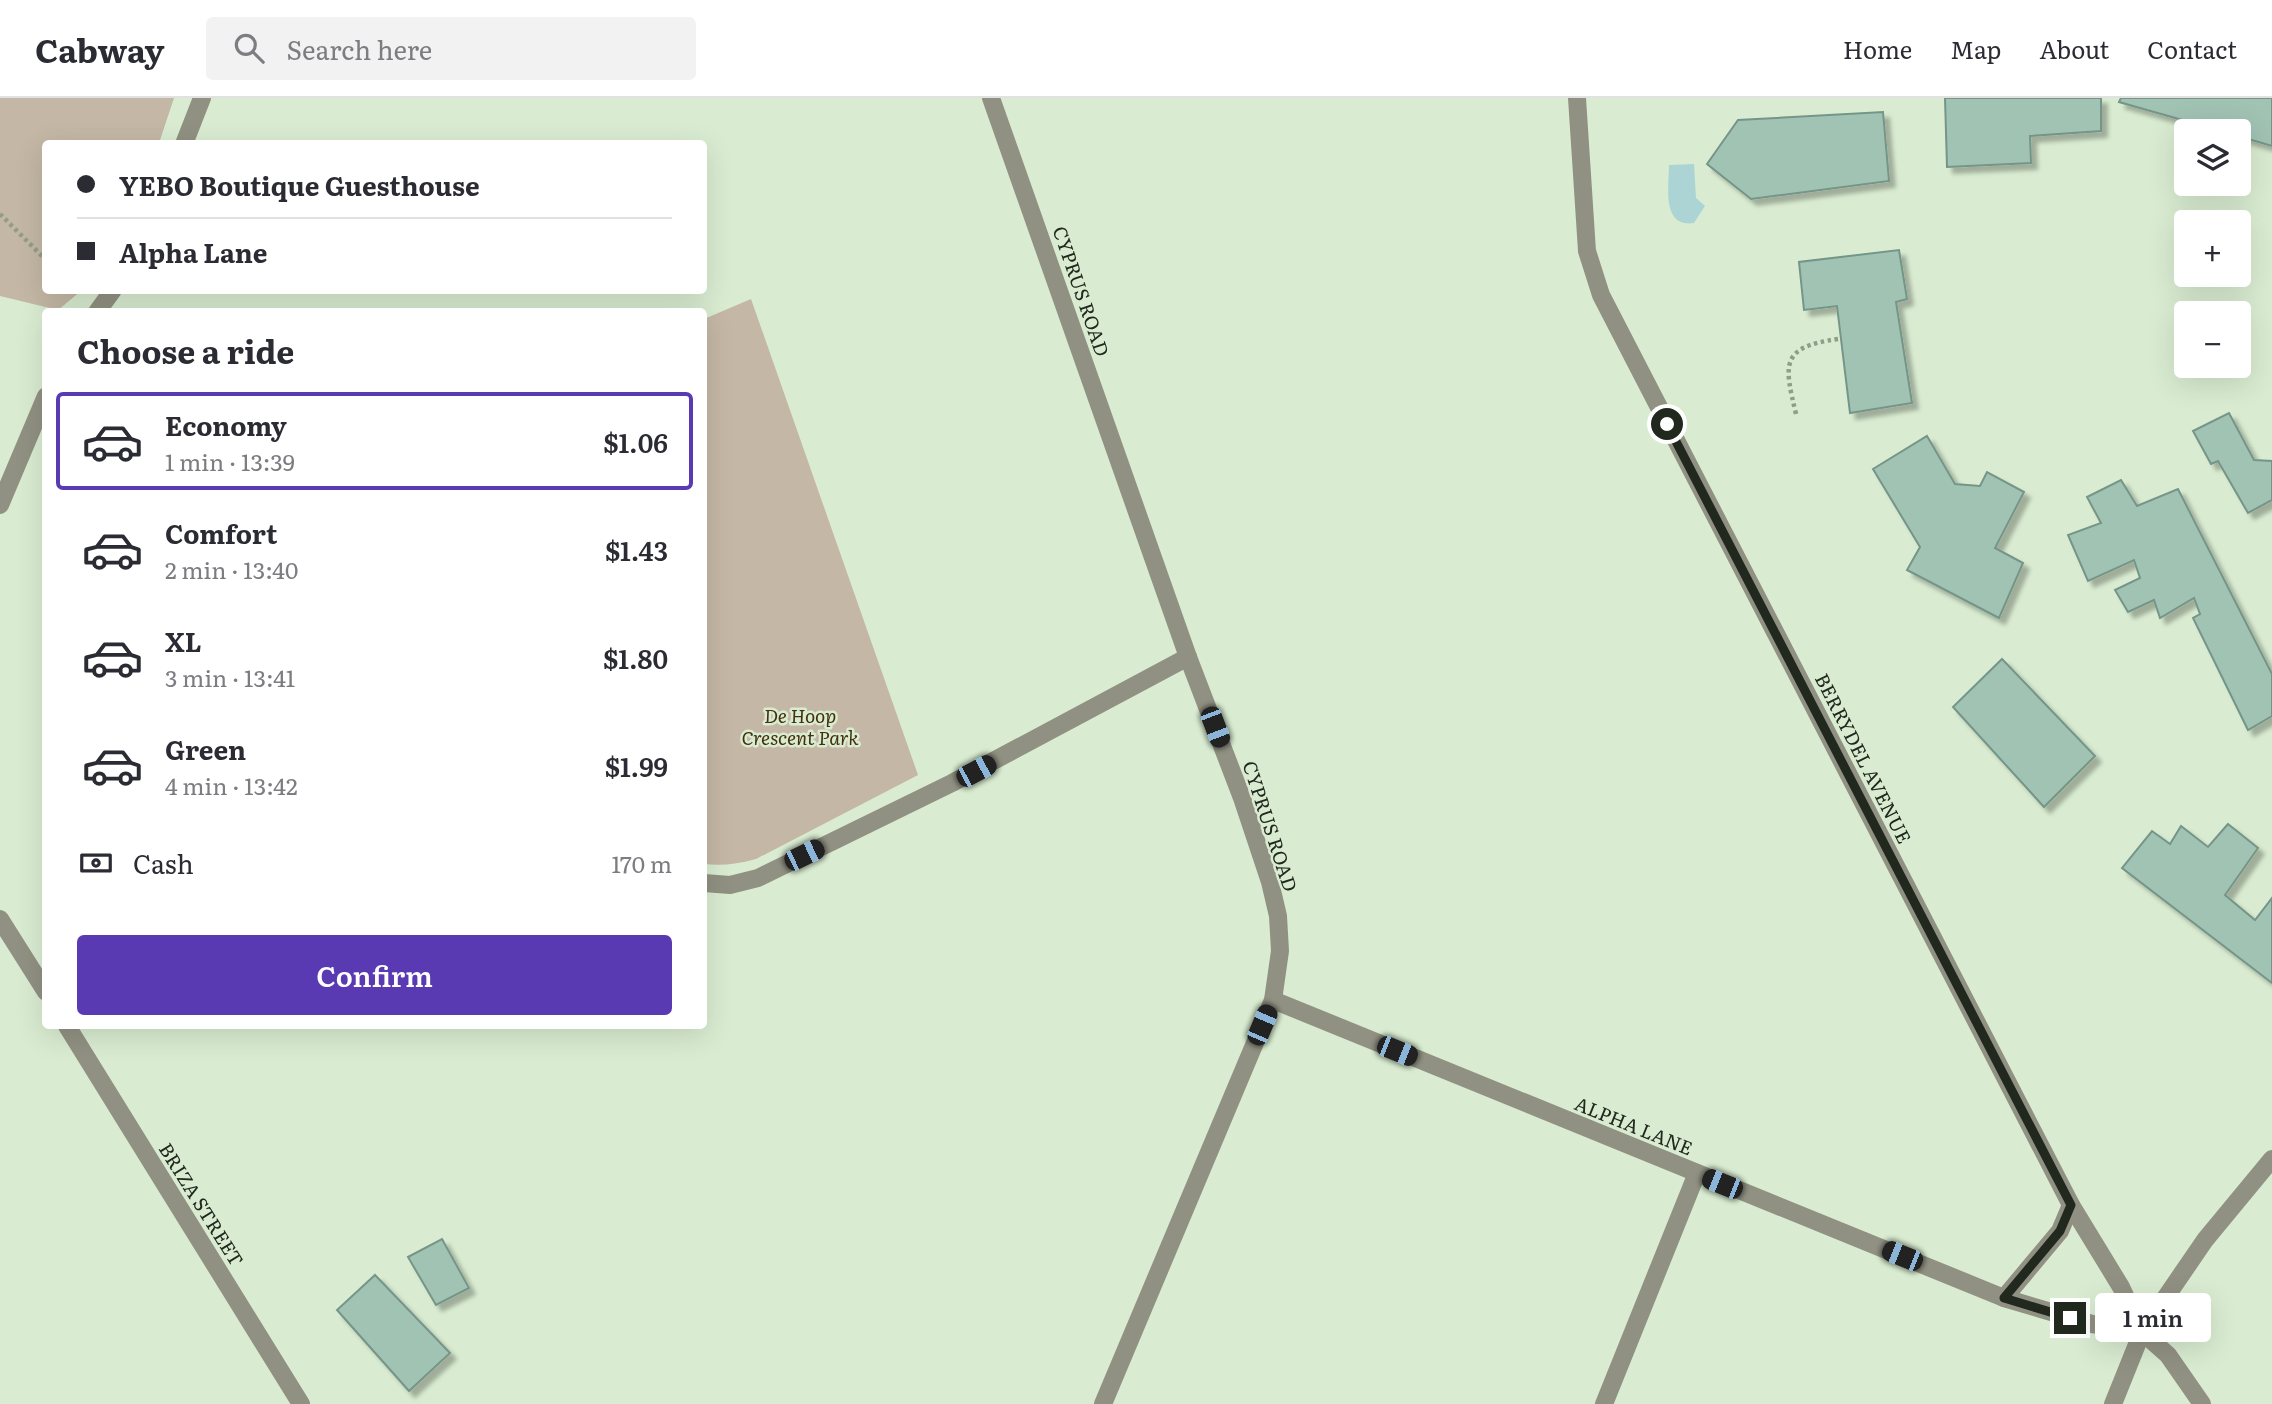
<!DOCTYPE html>
<meta charset="utf-8">
<style>
body{margin:0;font-family:Literata,serif;background:#f2f2f3;color:#2b2b33;height:100vh;display:flex;flex-direction:column;font-size:26px;white-space:nowrap}
*{box-sizing:border-box;margin:0}
p{font-size:23px;color:#7c7c81}
.icon{flex:none;width:38px;height:38px;fill:none;stroke:currentColor;stroke-width:2;stroke-linecap:round;stroke-linejoin:round}
.map{position:relative;flex:1;overflow:hidden}
.side{position:absolute;left:42px;top:210px;width:665px;height:721px;display:flex;flex-direction:column;background:#fff;border-radius:7px;box-shadow:0 7px 28px #0002}
.side>*{flex:none}
.hud{position:absolute;left:42px;top:42px;width:665px;height:154px;border-radius:7px;box-shadow:0 7px 28px #0002;display:grid;align-content:center;height:154px;padding:0 35px;background:#fff}
.controls{position:absolute;left:2174px;top:21px;display:grid;gap:14px}
.controls a{display:grid;place-items:center;width:77px;height:77px;border-radius:7px;background:#fff;box-shadow:0 7px 28px #0002;font-size:35px}
.end{position:absolute;width:32px;height:32px;margin:-16px;border:9px solid #21281e;background:#fff;box-shadow:0 0 0 4px #fff}
.from{border-radius:50%}
.bubble{position:absolute;height:49px;border-radius:7px;background:#fff;box-shadow:0 7px 28px #0002;font-size:23px;font-weight:600;line-height:49px;text-align:center}
.car{position:absolute;width:21px;height:42px;margin:-21px -10px;border-radius:9px;box-shadow:0 0 5px 2px #0007;background:linear-gradient(#222 24%,#8ab4d8 0 40%,#222 0 76%,#8ab4d8 0 86%,#222 0)}
.hud b{display:flex;align-items:center;gap:24px;height:66px;font-size:26px}
.hud b+b{border-top:2px solid #e1e1e2}
.hud i{width:18px;height:18px;background:#2b2b33}
ul{padding:0;list-style:none}
li{display:flex;align-items:center;gap:21px;height:98px;margin:0 14px 10px;padding:0 21px;border:4px solid transparent;border-radius:7px}
li div{flex:1}
li b{display:block;font-size:26px}
li em{font-style:normal;font-weight:600}
li.selected{border-color:#5a3ab2}
li>.icon{width:63px;height:63px;stroke-width:1.5}
h2{padding:0 35px;font-size:32px;line-height:84px}
.pay{display:flex;align-items:center;gap:18px;height:77px;padding:0 35px;font-size:26px}
.pay p{margin-inline-start:auto}
.action{display:flex;gap:14px;margin-top:auto;padding:14px 35px}
.action a{flex:1;height:80px;border-radius:7px;background:#5a3ab2;color:#fff;font-size:28px;font-weight:600;line-height:80px;text-align:center}
header{display:flex;align-items:center;gap:42px;box-sizing:border-box;height:98px;padding:0 35px;background:#fff;border-bottom:2px solid #e1e1e2}
header strong{font-size:33px}
nav{display:flex;gap:38px;margin-inline-start:auto;font-size:24px}
.search{width:490px;height:63px;background:#f2f2f3;display:flex;align-items:center;gap:18px;box-sizing:border-box;padding:0 24px;border-radius:7px;color:#7c7c81;font-size:26px}
.map>svg:first-child{display:block}
</style>
<header>
<strong>Cabway</strong>
<div class="search"><svg class="icon" aria-label="search" viewBox="0 0 24 24"><circle cx="10" cy="10" r="6"/><path d="M15 15l6 6"/></svg>Search here</div>
<nav><a>Home</a><a>Map</a><a>About</a><a>Contact</a></nav>
</header>
<div class="map">
<svg width="2272" height="1306" viewBox="0 0 2272 1306">
<defs>
<filter id="shadow"><feDropShadow dx="6" dy="6" stdDeviation="2" flood-color="#0004"/></filter>
</defs>
<rect width="100%" height="100%" fill="#d9ecd1"/>
<g fill="#c4b7a5">
<path d="M0 0H174L159 45 46 46V192L81 193 58 212 0 198Z"/>
<path d="M751 201 918 677 756 761C738 766 722 768 704 766V221Z"/>
</g>
<path fill="#acd4d5" d="M1694 66 1696 100 1705 108 1694 125C1661 130 1669 88 1669 67Z"/>
<g fill="#a1c3b4" stroke="#759588" stroke-width="2" filter="url(#shadow)">
<path d="M1945 0H2101V33L2030 38 2031 65 1947 69Z"/>
<path d="M2121 0H2272V48L2238 38V33H2221L2119 4Z"/>
<path d="M1883 14 1889 83 1751 101 1707 66 1738 22Z"/>
<path d="M1899 152 1907 201 1896 204 1912 305 1850 315 1837 208 1804 212 1799 164Z"/>
<path d="M2229 315 2254 362 2272 363V402L2248 415 2218 363 2211 366 2193 333Z"/>
<path d="M1927 338 1955 386 1980 388 1987 374 2024 394 1995 450 2023 465 1999 520 1907 472 1920 449 1873 371Z"/>
<path d="M2121 382 2137 408 2178 391 2272 576V618L2248 632 2193 520 2200 516 2194 500 2160 520 2154 502 2128 514 2115 492 2140 480 2134 462 2088 483 2068 437 2101 425 2087 399Z"/>
<path d="M2002 561 2095 658 2044 709 1953 609Z"/>
<path d="M2228 726 2258 750 2225 797 2255 822 2272 800V885L2122 770 2152 733 2170 746 2181 728 2208 749Z"/>
<path d="M442 1141 469 1190 436 1207 408 1159Z"/>
<path d="M375 1177 450 1255 409 1293 337 1212Z"/>
</g>
<g fill="none" stroke-linecap="round" stroke-linejoin="round">
<g stroke="#8f9d89" stroke-width="4.5" stroke-dasharray="3.5 3.5" stroke-linecap="butt">
<path d="M0 116 46 162"/>
<path d="M1796 316C1784 266 1780 249 1838 241"/>
</g>
<g stroke="#919183" stroke-width="18">
<path d="M991 0 1188 559 1242 700 1270 784 1278 818 1280 853 1273 902 1103 1306"/>
<path d="M1577 0 1587 153 1601 197 2071 1107 2121 1189 2142 1234 2168 1257 2202 1306"/>
<path d="M184 46 202 0"/>
<path d="M97 214 113 192"/>
<path d="M0 407 46 298"/>
<path d="M704 785 730 787 758 780 952 685 1188 559"/>
<path d="M0 821 46 894"/>
<path d="M1273 902 2004 1200 2092 1226 2142 1234"/>
<path d="M67 928 301 1306"/>
<path d="M2004 1200 2060 1133 2071 1107"/>
<path d="M1604 1306 1697 1075"/>
<path d="M2113 1306 2142 1234 2205 1142 2272 1061"/>
</g>
</g>
<g fill="none" stroke-linecap="round" stroke-linejoin="round">
<path stroke="#21281e" stroke-width="9" d="M1667 326 2071 1107 2060 1133 2004 1200 2070 1220"/>
</g>
<g text-anchor="middle" dominant-baseline="central" stroke-width="5" stroke-linejoin="round" paint-order="stroke">
<g font-size="19" fill="#21281e" stroke="#d9ecd1">
<text transform="translate(1082 193) rotate(71)">CYPRUS ROAD</text>
<text transform="translate(1864 660) rotate(63)">BERRYDEL AVENUE</text>
<text transform="translate(1271 728) rotate(72)">CYPRUS ROAD</text>
<text transform="translate(1634 1027) rotate(22)">ALPHA LANE</text>
<text transform="translate(202 1106) rotate(58)">BRIZA STREET</text>
</g>
<g font-size="19" font-style="italic" fill="#452f0d" stroke="#d9ecd1">
<text x="800" y="617">De Hoop<tspan x="800" dy="22">Crescent Park</tspan></text>
</g>
</g>
</svg>
<div class="controls">
<a><svg class="icon" aria-label="layers" viewBox="0 0 24 24"><path d="M12 4l9 5-9 5-9-5zM3 14l9 5 9-5"/></svg></a>
<a>+</a>
<a>−</a>
</div>
<i class="end from" style="left:1667px;top:326px"></i>
<i class="end" style="left:2070px;top:1220px"></i>
<div class="bubble" style="left:2095px;top:1195px;width:116px">1 min</div>
<i class="car" style="left:1215px;top:629px;rotate:159deg"></i>
<i class="car" style="left:976px;top:673px;rotate:62deg"></i>
<i class="car" style="left:804px;top:757px;rotate:64deg"></i>
<i class="car" style="left:1262px;top:927px;rotate:23deg"></i>
<i class="car" style="left:1397px;top:953px;rotate:112deg"></i>
<i class="car" style="left:1722px;top:1086px;rotate:292deg"></i>
<i class="car" style="left:1902px;top:1158px;rotate:292deg"></i>
<div class="hud">
<b><i class="from"></i>YEBO Boutique Guesthouse</b>
<b><i></i>Alpha Lane</b>
</div>
<section class="side">
<h2>Choose a ride</h2>
<ul>
<li class="selected"><svg class="icon" aria-label="car" viewBox="0 0 24 24"><path d="M5 17H2v-5l4-1 3-4h7l3 4 3 1v5h-3M9 17h6M6 11h13"/><circle cx="7" cy="17" r="2"/><circle cx="17" cy="17" r="2"/></svg><div><b>Economy</b><p>1 min · 13:39</p></div><em>$1.06</em></li>
<li><svg class="icon" aria-label="car" viewBox="0 0 24 24"><path d="M5 17H2v-5l4-1 3-4h7l3 4 3 1v5h-3M9 17h6M6 11h13"/><circle cx="7" cy="17" r="2"/><circle cx="17" cy="17" r="2"/></svg><div><b>Comfort</b><p>2 min · 13:40</p></div><em>$1.43</em></li>
<li><svg class="icon" aria-label="car" viewBox="0 0 24 24"><path d="M5 17H2v-5l4-1 3-4h7l3 4 3 1v5h-3M9 17h6M6 11h13"/><circle cx="7" cy="17" r="2"/><circle cx="17" cy="17" r="2"/></svg><div><b>XL</b><p>3 min · 13:41</p></div><em>$1.80</em></li>
<li><svg class="icon" aria-label="car" viewBox="0 0 24 24"><path d="M5 17H2v-5l4-1 3-4h7l3 4 3 1v5h-3M9 17h6M6 11h13"/><circle cx="7" cy="17" r="2"/><circle cx="17" cy="17" r="2"/></svg><div><b>Green</b><p>4 min · 13:42</p></div><em>$1.99</em></li>
</ul>
<div class="pay"><svg class="icon" aria-label="cash" viewBox="0 0 24 24"><path d="M3 7h18v10H3z"/><circle cx="12" cy="12" r="2"/></svg>Cash<p>170 m</p></div>
<div class="action"><a>Confirm</a></div>
</section>
</div>
